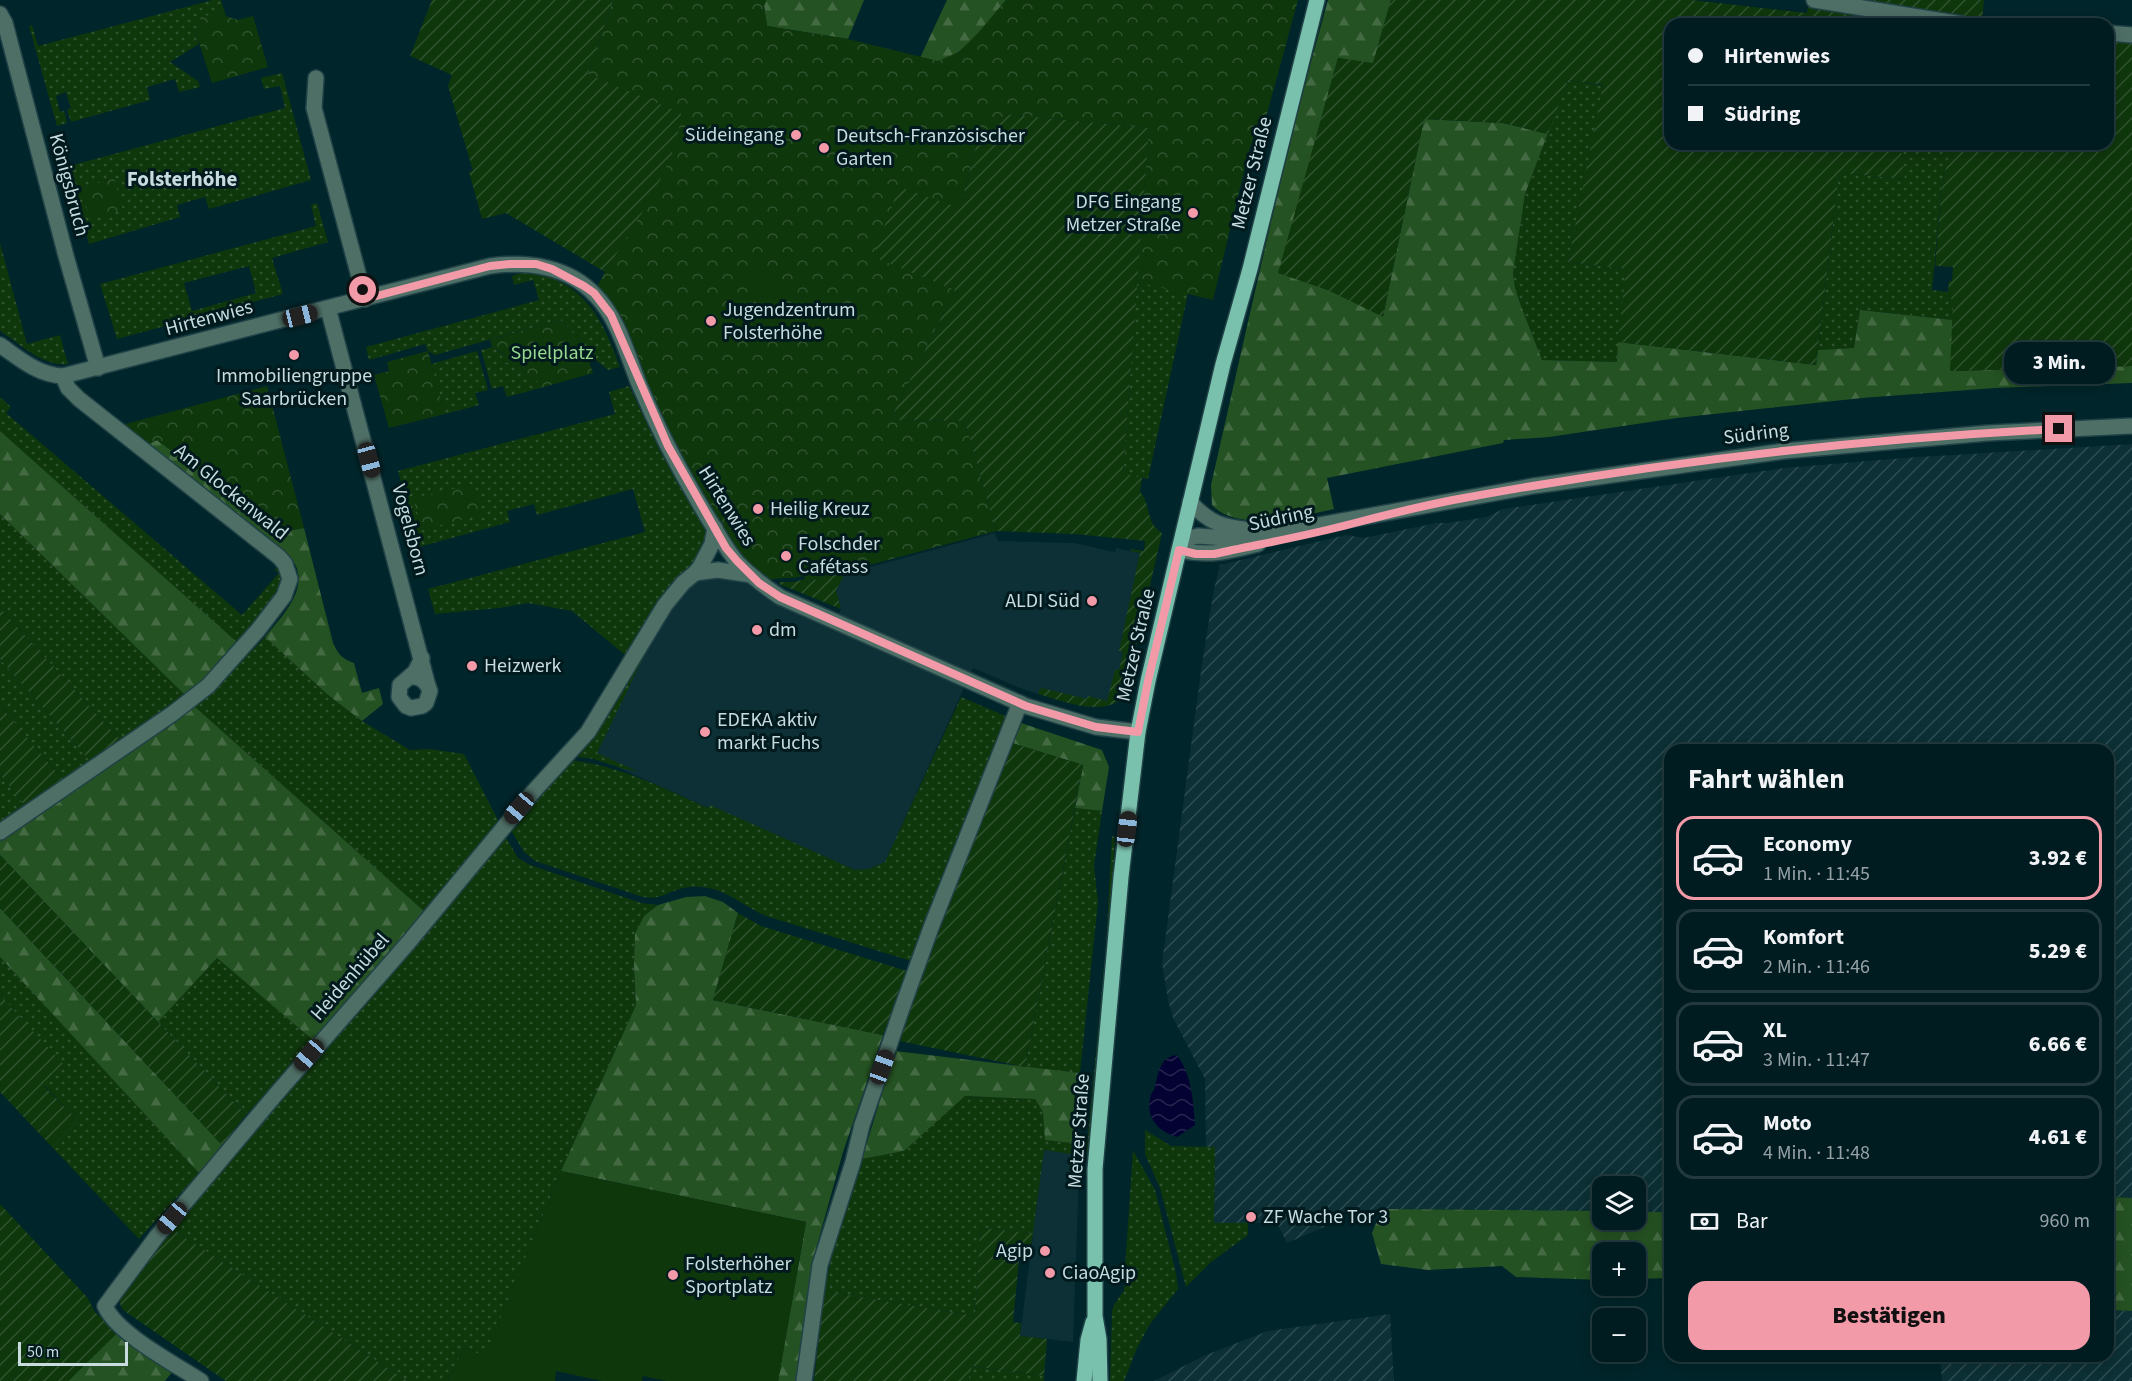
<!DOCTYPE html>
<html lang="de">
<meta charset="utf-8">
<style>
body{margin:0;font-family:"Source Sans 3",sans-serif;background:#0e292d;color:#f1f3f6;height:100vh;display:flex;flex-direction:column;font-size:22px;white-space:nowrap}
*{box-sizing:border-box;margin:0}
p{font-size:20px;color:#95a1a5}
.icon{flex:none;width:33px;height:33px;fill:none;stroke:currentColor;stroke-width:2;stroke-linecap:round;stroke-linejoin:round}
.map{position:relative;flex:1;overflow:hidden}
.details{position:absolute;left:1664px;top:744px;width:450px;height:618px;display:flex;flex-direction:column;background:#001c20;border-radius:18px;box-shadow:0 3px 15px #0003,0 0 0 2px #223a3e}
.details>*{flex:none}
.banner{position:absolute;left:1664px;top:18px;width:450px;height:132px;border-radius:18px;box-shadow:0 3px 15px #0003,0 0 0 2px #223a3e;display:grid;align-content:center;height:132px;padding:0 24px;background:#001c20}
.tools{position:absolute;left:1592px;top:1176px;display:grid;gap:12px}
.tools a{display:grid;place-items:center;width:54px;height:54px;border-radius:12px;background:#001c20;box-shadow:0 3px 15px #0003,0 0 0 2px #223a3e;font-size:30px}
.scale{position:absolute;left:18px;bottom:15px;width:110px;box-sizing:border-box;padding-left:6px;border:3px solid #c8dbde;border-top:0;font-size:16px;line-height:21px;white-space:nowrap;color:#c8dbde;-webkit-text-stroke:4px #011a1e;paint-order:stroke}
.end{position:absolute;width:27px;height:27px;margin:-14px;border:8px solid #f39aa9;background:#111;box-shadow:0 0 0 3px #111}
.from{border-radius:50%}
.bubble{position:absolute;height:42px;border-radius:18px;background:#001c20;box-shadow:0 3px 15px #0003,0 0 0 2px #223a3e;font-size:20px;font-weight:800;line-height:42px;text-align:center}
.car{position:absolute;width:18px;height:36px;margin:-18px -9px;border-radius:8px;box-shadow:0 0 4px 2px #0007;background:linear-gradient(#222 24%,#8ab4d8 0 40%,#222 0 76%,#8ab4d8 0 86%,#222 0)}
.banner b{display:flex;align-items:center;gap:21px;height:57px;font-size:22px}
.banner b+b{border-top:2px solid #223a3e}
.banner i{width:15px;height:15px;background:#f1f3f6}
ul{padding:0;list-style:none}
li{display:flex;align-items:center;gap:18px;height:84px;margin:0 12px 9px;padding:0 12px;border:3px solid #223a3e;border-radius:18px}
li div{flex:1}
li b{display:block;font-size:22px}
li em{font-style:normal;font-weight:800}
li.active{border-color:#f39aa9}
li>.icon{width:54px;height:54px;stroke-width:1.5}
h2{padding:0 24px;font-size:27px;line-height:72px}
.pay{display:flex;align-items:center;gap:15px;height:66px;padding:0 24px;font-size:22px}
.pay p{margin-inline-start:auto}
.button{display:flex;gap:12px;margin-top:auto;padding:12px 24px}
.button a{flex:1;height:69px;border-radius:18px;background:#f39aa9;color:#111;font-size:24px;font-weight:800;line-height:69px;text-align:center}
.map>svg:first-child{display:block}
</style>
<div class="map">
<svg width="2132" height="1381" viewBox="0 0 2132 1381">
<defs>
<pattern id="industrial-furrows" width="10" height="10" patternUnits="userSpaceOnUse" patternTransform="scale(1.5)"><rect width="10" height="10" fill="#0c3035"/><path d="M-1 1l2-2M0 10L10 0M9 11l2-2" fill="none" stroke="#2e4d52"/></pattern>
<pattern id="grass-dots" width="8" height="8" patternUnits="userSpaceOnUse" patternTransform="scale(1.5)"><rect width="8" height="8" fill="#0f370c"/><path d="M2 2h.1M6 6h.1" fill="none" stroke="#30532f" stroke-width="1.8" stroke-linecap="round"/></pattern>
<pattern id="forest-firs" width="22" height="20" patternUnits="userSpaceOnUse" patternTransform="scale(1.5)"><rect width="22" height="20" fill="#255222"/><path d="M5 1l3.5 6h-7zM16 11l3.5 6h-7z" fill="#436a42"/></pattern>
<pattern id="park-crowns" width="20" height="18" patternUnits="userSpaceOnUse" patternTransform="scale(1.5)"><rect width="20" height="18" fill="#0f370c"/><path d="M2 6a3 3 0 1 1 6 0M12 15a3 3 0 1 1 6 0" fill="none" stroke="#30532f"/></pattern>
<pattern id="garden-furrows" width="10" height="10" patternUnits="userSpaceOnUse" patternTransform="scale(1.5)"><rect width="10" height="10" fill="#0f370c"/><path d="M-1 1l2-2M0 10L10 0M9 11l2-2" fill="none" stroke="#30532f"/></pattern>
<pattern id="water-waves" width="16" height="10" patternUnits="userSpaceOnUse" patternTransform="scale(1.5)"><rect width="16" height="10" fill="#040232"/><path d="M0 5q4-4 8 0t8 0" fill="none" stroke="#27264f"/></pattern>
</defs>
<rect width="100%" height="100%" fill="#00252a"/>
<g fill="#0c3035">
<path d="M995 533 998 541 1074 543 1115 552 1116 548 1156 556 1125 695 1118 702 1107 705 1092 707 1075 704 1025 690 973 668 885 862 869 869 855 870 710 806 709 808 574 748 695 573 752 575 834 622 841 609 836 590 845 574Z"/>
<path d="M1045 1140 1080 1144 1073 1342 1020 1336Z"/>
</g>
<g fill="url(#industrial-furrows)">
<path d="M2132 444V1198L2108 1197V750H1670L1669 1212H1635V1186H1602V1211L1383 1209 1348 1211 1335 1217 1324 1227 1287 1243 1277 1223H1214L1215 1147H1206L1205 1079 1173 1018 1168 1000 1162 963 1202 664 1214 589 1220 565 1346 535 1364 538 1436 523H1448L1487 517 1503 509 1784 468 1904 458Z"/>
<path d="M2108 1310 2132 1311V1381H1942L1940 1356H2108Z"/>
<path d="M1390 1314 1394 1381H1154L1206 1355 1268 1331Z"/>
</g>
<g fill="url(#grass-dots)" fill-rule="evenodd">
<path d="M213 0H221L226 16 216 13 195 30 199 44 170 62 198 81 200 87 179 92 175 79 147 87 150 100 71 122 67 110 71 108 66 92 56 96 60 112 64 111 67 123 57 126 29 26 32 25 38 46Z"/>
<path d="M282 73 311 180 209 209 205 197 177 205 180 217 89 244 69 166 285 108 280 86 264 89 261 78Z"/>
<path d="M1568 80 1604 86 1568 262 1626 269 1617 362 1542 360 1521 306 1515 288 1513 273 1525 194Z"/>
<path d="M1900 144H1953L1942 182 1932 290 1948 292 1953 302V320L1860 310 1854 348 1818 350 1839 173 1904 179Z"/>
<path d="M317 203 328 242 272 258 283 294 117 339 100 284 316 226 311 205ZM249 266 256 293 192 311 184 283Z"/>
<path d="M0 243 27 344 60 335 68 364C42 367 21 344 0 331Z"/>
<path d="M525 272C583 279 602 317 620 367L608 370 586 352 581 338 560 320 435 355 428 351 425 344 369 360 366 347 539 300 533 280 514 285 512 276Z"/>
<path d="M1137 282 1188 293 1148 479 1123 474Z"/>
<path d="M492 347 503 354 502 360 523 370 544 387 507 397 503 386 492 389 481 350Z"/>
<path d="M477 351 488 390 475 393 479 405 445 414 431 364Z"/>
<path d="M629 386 660 451 710 535 693 565 674 580 656 603 625 655 572 611 528 603 499 608 435 614 428 589 645 532 633 489 537 515 534 504 507 511 510 522 419 547 398 471 615 414 609 392Z"/>
<path d="M0 397 11 407 6 413 242 615 279 573 275 570 278 565C282 571 284 576 283 583 280 598 248 631 238 643L0 431Z"/>
<path d="M0 514 186 696 121 741 0 608Z"/>
<path d="M684 591 650 644 597 753 637 771 624 769 594 759 570 756 661 620Z"/>
<path d="M265 637 328 695 362 721 410 750 429 749 464 754 500 824 425 912 194 706 212 692Z"/>
<path d="M0 659 91 762 63 780 0 705Z"/>
<path d="M961 697 1008 717 911 961 766 916C737 903 719 881 683 888 666 892 663 900 643 897L535 861 524 852 509 827 567 760C617 764 663 788 708 808L710 805 855 870 869 869 885 862Z"/>
<path d="M0 774 25 806 0 823Z"/>
<path d="M1075 808 1102 811 1094 866 1098 902 1080 1073 1025 1067Z"/>
<path d="M504 834 518 858 530 865 641 903 658 905 644 916 634 966 636 1005 561 1171 485 1357 464 1348 448 1381H408L170 1228Z"/>
<path d="M1112 836 1115 837 1109 946 1089 1148 1086 1156 1106 946Z"/>
<path d="M0 957 199 1173 139 1239 52 1147 78 1121 44 1085 64 1066 0 995Z"/>
<path d="M217 958 314 1041 246 1115 158 1022Z"/>
<path d="M964 1096 1035 1099 1043 1112 1046 1140 1080 1144 1079 1166 1074 1171H1069L1071 1154 1044 1150 1033 1233 980 1228 975 1316 824 1291 832 1256 862 1159 904 1151Z"/>
<path d="M1145 1130 1171 1146 1215 1147 1214 1223H1248V1235L1211 1262 1186 1287 1160 1188 1145 1154Z"/>
<path d="M1133 1150 1155 1190 1176 1273 1178 1289 1150 1324 1137 1348 1124 1381H1110L1112 1311 1114 1305 1124 1290 1125 1271 1132 1270V1268H1125Z"/>
<path d="M971 1366 1044 1376V1381H968Z"/>
</g>
<g fill="url(#forest-firs)">
<path d="M766 0H864L848 39 767 26 764 6Z"/>
<path d="M947 0H1006C989 20 965 56 939 61 934 62 926 59 920 58Z"/>
<path d="M1328 0H1391L1373 64 1338 58 1279 273 1328 290 1383 316 1424 119 1503 123 1548 134 1568 80 1525 194 1513 273 1515 288 1521 306 1542 360 1617 362 1618 342 1816 365 1818 350 1854 348 1860 310 1953 320 1951 371 2132 366V383L1995 388 1862 398 1677 418 1549 437 1504 440 1503 443 1327 478 1334 509C1301 516 1238 533 1212 505L1211 485C1248 323 1283 160 1328 0Z"/>
<path d="M0 431 238 643 204 680 186 696 0 514Z"/>
<path d="M157 440 256 512 291 530 304 528 333 643C338 654 342 659 354 663L362 693 379 688 383 704 362 721 328 695 265 637C280 618 307 593 296 566 293 560 288 555 284 550L148 444Z"/>
<path d="M194 706 425 912 314 1041 217 958 158 1022 0 855V838Z"/>
<path d="M1021 723 1102 750 1109 767 1102 811 1075 808 1083 765 1012 743Z"/>
<path d="M705 896 723 902 738 913 713 1000 883 1035 843 1152 812 1263 796 1381H778L806 1222 561 1171 636 1005 634 966 635 934 644 916 658 905 686 897Z"/>
<path d="M0 908 222 1145 199 1173 0 957Z"/>
<path d="M895 1051 1080 1073 1072 1143 1045 1140 1043 1112 1035 1099 965 1096 904 1151 862 1159Z"/>
<path d="M2108 1197 2132 1198V1311L2108 1310Z"/>
<path d="M1382 1209 1602 1211V1220H1635V1212H1669V1278L1635 1279V1252H1602V1280L1516 1277 1502 1266 1428 1270 1381 1264 1372 1233Z"/>
<path d="M117 1333 173 1371 165 1381H68Z"/>
</g>
<g fill="url(#park-crowns)">
<path d="M613 0H766L764 6 767 26 848 39 938 61 959 52 978 33 1006 0H1298L1267 114 1260 118 1249 151 1213 300 1137 282 1149 128 1006 114 993 125 980 146H976L960 208 955 290 890 420 965 421 996 531 806 582 804 576C789 580 774 576 759 583L737 561 594 293 605 272 657 185 678 133 588 74Z"/>
<path d="M216 13 238 20 253 16 268 67 212 83 195 30 201 17Z"/>
<path d="M114 178 123 210 90 219 81 188Z"/>
<path d="M560 320 581 338 593 373 544 387 523 370 501 360 503 353 492 347 490 340Z"/>
<path d="M428 351 445 414 389 428 374 375 389 371 387 362Z"/>
<path d="M267 386 304 528 291 530 278 527 157 440 148 444 122 425Z"/>
<path d="M474 484 483 514 422 530 413 498Z"/>
</g>
<g fill="url(#garden-furrows)">
<path d="M432 0H613L588 74 681 113C679 164 631 229 605 272L506 213 482 219 469 172 473 171 448 86 452 75 410 56Z"/>
<path d="M1391 0H1691L1807 13 1808 7 1926 24H1670V144H1900L1905 179 1839 173 1816 365 1618 342 1626 269 1568 262 1603 85 1568 80 1548 134 1503 123 1424 119 1383 317 1328 290 1278 273 1338 58 1373 63Z"/>
<path d="M1853 0H1984L1982 21Z"/>
<path d="M2108 40 2132 41V366L1950 371 1953 302 1948 292 1949 281H1952L1953 267 1935 266 1942 182 1953 144H2108Z"/>
<path d="M1006 114 1149 128 1123 473 1142 478 1140 492C1152 505 1144 521 1162 533L1125 695C1105 719 1063 701 1038 694L1040 689 1042 688 1087 699 1088 696 1107 701 1115 670H1119L1123 652 1119 651 1140 553 1131 551V549L1144 551 1145 541 1075 534 996 531 965 421 890 420 955 290 873 257 899 187 960 208 976 146H980L993 125Z"/>
<path d="M844 572 845 574 836 590 841 609 779 584V582H794L805 579 807 582Z"/>
<path d="M0 608 121 741 91 762 0 659Z"/>
<path d="M0 705 63 780 25 806 0 774Z"/>
<path d="M1012 743 1083 765 1025 1067 899 1041 924 970Z"/>
<path d="M0 855 246 1115 222 1145 0 908Z"/>
<path d="M738 913 761 926 907 971 883 1035 713 1000Z"/>
<path d="M0 995 65 1066 44 1086 78 1121 52 1147 0 1092Z"/>
<path d="M0 1204 87 1297 95 1312 117 1333 68 1381H0Z"/>
<path d="M170 1228 408 1381H226L123 1310C121 1306 120 1306 120 1301 122 1287 159 1242 170 1228Z"/>
<path d="M980 1228 1033 1233 1030 1251 1020 1250 1013 1322 1021 1323 1020 1336 1047 1339 1044 1376 972 1366 968 1381H814L824 1291 975 1316Z"/>
</g>
<g fill="#0f370c">
<path d="M775 270 786 319 761 324 750 275Z"/>
<path d="M199 438 234 463 219 484 184 460Z"/>
<path d="M561 1171 806 1222 778 1381H666L643 1376 642 1381H602L556 1371 555 1381H448L464 1348 485 1356Z"/>
</g>
<path fill="url(#water-waves)" d="M1177 1055C1192 1076 1193 1100 1195 1125L1177 1137C1158 1132 1144 1116 1151 1095 1153 1090 1154 1092 1155 1086 1159 1072 1160 1057 1177 1055Z"/>
<g fill="none" stroke-linecap="round" stroke-linejoin="round">
<g stroke="#204247" stroke-width="18">
<g id="minor">
<path d="M1814 0 1962 24"/>
<path d="M0 14 5 23 66 256 98 368"/>
<path d="M2108 33 2132 35"/>
<path d="M316 78 314 108 365 299"/>
<path d="M328 308 428 686"/>
<path d="M0 345C20 359 38 375 63 376L490 266C527 261 568 266 595 295 618 318 627 354 639 384 659 432 683 477 710 521 719 535 727 551 738 563 751 576 765 587 780 597L1026 706 1096 727 1138 732"/>
<path d="M1190 502C1210 524 1223 527 1251 530"/>
<path d="M1182 540 1198 536 1226 538 1259 536 1533 486 1784 451 1988 433 2132 426"/>
<path d="M1179 550C1209 557 1230 551 1258 544"/>
<path d="M695 573 718 570 751 575"/>
<path d="M411 677C421 676 427 682 430 691L426 703 422 706 411 708 406 706 399 697 400 685 415 672 422 658"/>
<path d="M0 832 172 714 208 686 258 630 284 596 290 579 285 564 279 557 79 399 68 388 63 376"/>
<path d="M201 1381C175 1364 116 1333 105 1306L157 1236 277 1093 408 943 533 792 588 732 665 605 683 583 695 573 700 567 712 544 715 528"/>
<path d="M804 1381 820 1265 853 1162 862 1125 902 1008 932 925 1020 703"/>
</g>
</g>
<g stroke="#204247" stroke-width="18">
<g id="major">
<path d="M1084 1381 1088 1340 1093 1322"/>
<path d="M1100 1381 1099 1339 1095 1316V1169L1121 877 1138 732 1148 681 1223 364 1250 269 1317 0"/>
</g>
</g>
<use href="#minor" stroke="#4e6f66" stroke-width="15"/>
<use href="#major" stroke="#7ac1ad" stroke-width="15"/>
</g>
<g fill="none" stroke-linecap="round" stroke-linejoin="round">
<path stroke="#f39aa9" stroke-width="8" d="M363 290 365 299 490 266 511 264H536L552 269 584 286 594 293 611 315 668 446 726 548 737 561 759 583 780 597 1026 706 1096 727 1138 732 1148 681 1179 550 1196 554H1214C1260 544 1306 536 1351 524 1385 515 1418 507 1453 500 1652 463 1856 439 2059 429"/>
</g>
<g fill="#f39aa9" stroke="#011a1e" stroke-width="2">
<circle cx="796" cy="135" r="6"/>
<circle cx="824" cy="148" r="6"/>
<circle cx="1193" cy="213" r="6"/>
<circle cx="711" cy="321" r="6"/>
<circle cx="294" cy="355" r="6"/>
<circle cx="758" cy="509" r="6"/>
<circle cx="786" cy="556" r="6"/>
<circle cx="1092" cy="601" r="6"/>
<circle cx="757" cy="630" r="6"/>
<circle cx="472" cy="666" r="6"/>
<circle cx="705" cy="732" r="6"/>
<circle cx="1251" cy="1217" r="6"/>
<circle cx="1045" cy="1251" r="6"/>
<circle cx="1050" cy="1273" r="6"/>
<circle cx="673" cy="1275" r="6"/>
</g>
<g text-anchor="middle" dominant-baseline="central" stroke-width="6" stroke-linejoin="round" paint-order="stroke">
<g font-size="20" fill="#c8dbde" stroke="#011a1e" text-anchor="start">
<text x="784" y="135" text-anchor="end">Südeingang</text>
<text x="836" y="136">Deutsch-Französischer<tspan x="836" dy="23">Garten</tspan></text>
<text x="1181" y="202" text-anchor="end">DFG Eingang<tspan x="1181" dy="23">Metzer Straße</tspan></text>
<text x="723" y="310">Jugendzentrum<tspan x="723" dy="23">Folsterhöhe</tspan></text>
<text x="294" y="376" text-anchor="middle">Immobiliengruppe<tspan x="294" dy="23">Saarbrücken</tspan></text>
<text x="770" y="509">Heilig Kreuz</text>
<text x="798" y="544">Folschder<tspan x="798" dy="23">Cafétass</tspan></text>
<text x="1080" y="601" text-anchor="end">ALDI Süd</text>
<text x="769" y="630">dm</text>
<text x="484" y="666">Heizwerk</text>
<text x="717" y="720">EDEKA aktiv<tspan x="717" dy="23">markt Fuchs</tspan></text>
<text x="1263" y="1217">ZF Wache Tor 3</text>
<text x="1033" y="1251" text-anchor="end">Agip</text>
<text x="685" y="1264">Folsterhöher<tspan x="685" dy="23">Sportplatz</tspan></text>
<text x="1062" y="1273">CiaoAgip</text>
</g>
<g font-size="20" fill="#c8dbde" stroke="#011a1e">
<text transform="translate(1252 173) rotate(-76)">Metzer Straße</text>
<text transform="translate(69 185) rotate(75)">Königsbruch</text>
<text transform="translate(209 318) rotate(-15)">Hirtenwies</text>
<text transform="translate(1756 434) rotate(-7)">Südring</text>
<text transform="translate(231 492) rotate(39)">Am Glockenwald</text>
<text transform="translate(727 506) rotate(58)">Hirtenwies</text>
<text transform="translate(1281 518) rotate(-12)">Südring</text>
<text transform="translate(410 530) rotate(75)">Vogelsborn</text>
<text transform="translate(1136 645) rotate(-77)">Metzer Straße</text>
<text transform="translate(350 977) rotate(-49)">Heidenhübel</text>
<text transform="translate(1079 1131) rotate(-86)">Metzer Straße</text>
</g>
<g font-size="20" fill="#97d990" stroke="#011a1e">
<text x="552" y="353">Spielplatz</text>
</g>
<g font-size="21" font-weight="bold" fill="#c8dbde" stroke="#011a1e">
<text x="182" y="179">Folsterhöhe</text>
</g>
</g>
</svg>
<div class="tools">
<a><svg class="icon" aria-label="layers" viewBox="0 0 24 24"><path d="M12 4l9 5-9 5-9-5zM3 14l9 5 9-5"/></svg></a>
<a>+</a>
<a>−</a>
</div>
<div class="scale">50 m</div>
<i class="end from" style="left:363px;top:290px"></i>
<i class="end" style="left:2059px;top:429px"></i>
<div class="bubble" style="left:2004px;top:342px;width:111px">3 Min.</div>
<i class="car" style="left:300px;top:316px;rotate:76deg"></i>
<i class="car" style="left:369px;top:460px;rotate:165deg"></i>
<i class="car" style="left:519px;top:808px;rotate:220deg"></i>
<i class="car" style="left:1127px;top:829px;rotate:7deg"></i>
<i class="car" style="left:309px;top:1055px;rotate:221deg"></i>
<i class="car" style="left:882px;top:1067px;rotate:20deg"></i>
<i class="car" style="left:172px;top:1218px;rotate:220deg"></i>
<div class="banner">
<b><i class="from"></i>Hirtenwies</b>
<b><i></i>Südring</b>
</div>
<section class="details">
<h2>Fahrt wählen</h2>
<ul>
<li class="active"><svg class="icon" aria-label="car" viewBox="0 0 24 24"><path d="M5 17H2v-5l4-1 3-4h7l3 4 3 1v5h-3M9 17h6M6 11h13"/><circle cx="7" cy="17" r="2"/><circle cx="17" cy="17" r="2"/></svg><div><b>Economy</b><p>1 Min. · 11:45</p></div><em>3.92 €</em></li>
<li><svg class="icon" aria-label="car" viewBox="0 0 24 24"><path d="M5 17H2v-5l4-1 3-4h7l3 4 3 1v5h-3M9 17h6M6 11h13"/><circle cx="7" cy="17" r="2"/><circle cx="17" cy="17" r="2"/></svg><div><b>Komfort</b><p>2 Min. · 11:46</p></div><em>5.29 €</em></li>
<li><svg class="icon" aria-label="car" viewBox="0 0 24 24"><path d="M5 17H2v-5l4-1 3-4h7l3 4 3 1v5h-3M9 17h6M6 11h13"/><circle cx="7" cy="17" r="2"/><circle cx="17" cy="17" r="2"/></svg><div><b>XL</b><p>3 Min. · 11:47</p></div><em>6.66 €</em></li>
<li><svg class="icon" aria-label="car" viewBox="0 0 24 24"><path d="M5 17H2v-5l4-1 3-4h7l3 4 3 1v5h-3M9 17h6M6 11h13"/><circle cx="7" cy="17" r="2"/><circle cx="17" cy="17" r="2"/></svg><div><b>Moto</b><p>4 Min. · 11:48</p></div><em>4.61 €</em></li>
</ul>
<div class="pay"><svg class="icon" aria-label="cash" viewBox="0 0 24 24"><path d="M3 7h18v10H3z"/><circle cx="12" cy="12" r="2"/></svg>Bar<p>960 m</p></div>
<div class="button"><a>Bestätigen</a></div>
</section>
</div>
